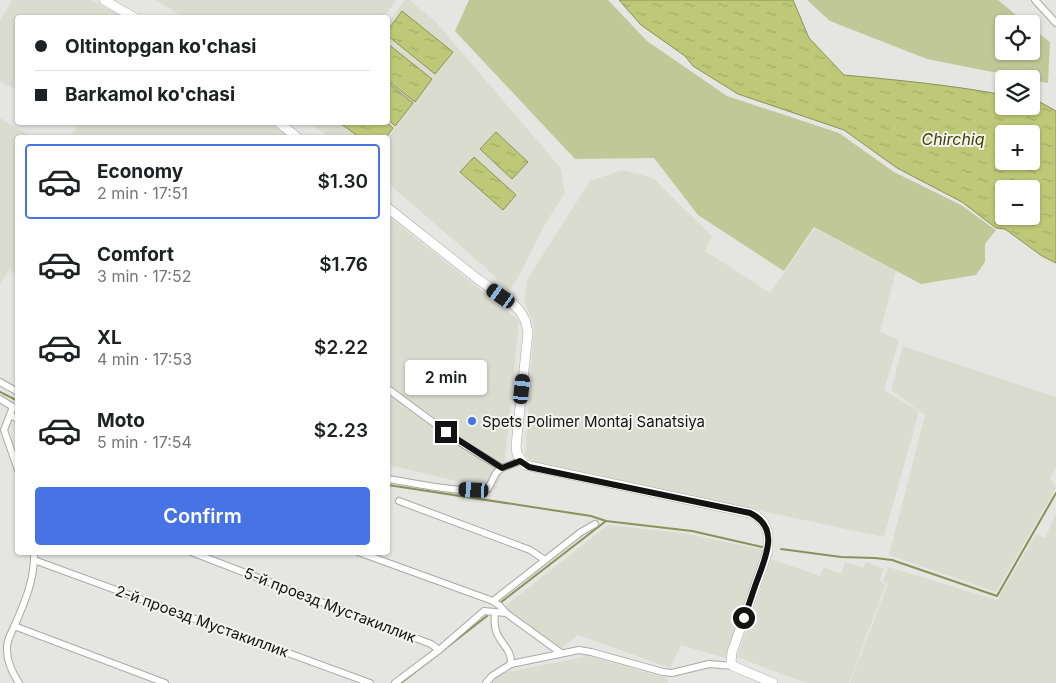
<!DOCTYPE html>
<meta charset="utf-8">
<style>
body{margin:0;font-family:Inter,sans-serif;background:#f6f6f6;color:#202124;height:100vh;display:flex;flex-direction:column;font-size:19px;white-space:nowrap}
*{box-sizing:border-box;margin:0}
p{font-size:16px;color:#757577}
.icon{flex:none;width:28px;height:28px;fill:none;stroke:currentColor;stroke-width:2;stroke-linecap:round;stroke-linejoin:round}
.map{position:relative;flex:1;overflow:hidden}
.sheet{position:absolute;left:15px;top:135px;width:375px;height:420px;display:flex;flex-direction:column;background:#fff;border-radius:5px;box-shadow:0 1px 4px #0004}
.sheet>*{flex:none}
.hud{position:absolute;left:15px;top:15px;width:375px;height:110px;border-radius:5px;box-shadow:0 1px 4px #0004;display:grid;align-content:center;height:110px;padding:0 20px;background:#fff}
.buttons{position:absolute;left:995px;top:15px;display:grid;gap:10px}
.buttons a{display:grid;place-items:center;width:45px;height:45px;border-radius:5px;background:#fff;box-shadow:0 1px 4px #0004;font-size:25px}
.end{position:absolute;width:22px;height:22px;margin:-11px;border:6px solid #131312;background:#fff;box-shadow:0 0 0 2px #fff}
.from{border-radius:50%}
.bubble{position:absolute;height:35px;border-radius:5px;background:#fff;box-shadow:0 1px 4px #0004;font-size:16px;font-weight:600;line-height:35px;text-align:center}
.car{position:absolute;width:15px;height:30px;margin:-15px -8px;border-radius:6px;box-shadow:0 0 4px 1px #0007;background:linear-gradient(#222 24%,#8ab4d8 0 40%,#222 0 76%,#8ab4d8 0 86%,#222 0)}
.hud b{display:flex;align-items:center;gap:18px;height:48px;font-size:19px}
.hud b+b{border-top:1px solid #e0e0e0}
.hud i{width:12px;height:12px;background:#202124}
ul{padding:9px 0 0;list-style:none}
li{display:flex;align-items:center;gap:15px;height:75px;margin:0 10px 8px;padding:0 10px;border:2px solid transparent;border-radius:5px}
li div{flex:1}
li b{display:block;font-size:19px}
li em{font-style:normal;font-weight:600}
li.selected{border-color:#4773e5}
li>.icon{width:45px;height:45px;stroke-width:1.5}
.cta{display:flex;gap:10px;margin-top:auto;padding:10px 20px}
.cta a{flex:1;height:58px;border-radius:5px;background:#4773e5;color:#fff;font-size:20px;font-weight:600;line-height:58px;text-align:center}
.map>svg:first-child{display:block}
</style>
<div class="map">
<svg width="1056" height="683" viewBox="0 0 1056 683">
<defs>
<pattern id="water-ripples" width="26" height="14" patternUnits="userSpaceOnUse" patternTransform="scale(1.25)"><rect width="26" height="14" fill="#bec977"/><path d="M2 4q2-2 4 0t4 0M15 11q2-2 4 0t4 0" fill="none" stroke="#a2ac66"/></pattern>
</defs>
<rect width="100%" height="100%" fill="#e5e6e1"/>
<g fill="#dadcd0">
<path d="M12 0H91L124 17 18 18 17 91 0 81V21Z"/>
<path d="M156 0H396L384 17 186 18Z"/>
<path d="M405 0H409L435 21 560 167 565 193 545 224 518 278 508 291 487 269 388 183V138L329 137 311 124 312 122H388V23Z"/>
<path d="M0 118 32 137 18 138 17 276 10 271 11 267 0 284Z"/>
<path d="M71 122 270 123 289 137H70L77 127Z"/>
<path d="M622 170 653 178 712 236 705 251 770 293 815 228 896 271 880 332 899 340 884 390 919 411 884 537 535 463 525 456 534 327 524 299 528 278 590 181Z"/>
<path d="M388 216 519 321 504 469 496 490 388 465Z"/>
<path d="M903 346 1056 397V468L1050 478 1056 488 996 592 889 555 925 415 891 390Z"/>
<path d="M1056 514V683H850L888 583 883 581 888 567 997 600 1036 534 1045 538Z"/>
<path d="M608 525 689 534 764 550 725 658 681 645 670 668 578 635 561 648 504 607Z"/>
<path d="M771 559 820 576 824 567 841 574 845 562 863 568 866 562 884 569 879 581 886 584 849 683H806L737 657Z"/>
<path d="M589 656 666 678 669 683H492L501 673Z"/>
</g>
<g fill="#c0c898">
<path d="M469 0H608L647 41 727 96 839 133 894 172 961 205 996 230 985 244V262L976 275 921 284 814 227 784 271 698 215 654 158 575 159 455 31Z"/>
<path d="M807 0H998L1027 24H1004V51H1031V27L1050 42 1048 83 927 59 830 21Z"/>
</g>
<g fill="url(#water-ripples)" stroke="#8b9259" fill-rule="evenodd">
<path d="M619 0H793L809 38 844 75C897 80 951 85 1004 95V106H1031V100L1038 101 1056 111V263L1042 256 1005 229 996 228 962 202 897 168 844 130 738 94 693 66 685 56 641 25ZM1004 134H1031V161H1004ZM1004 189H1031V216H1004Z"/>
<path d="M402 11 453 52 435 74 388 36V30Z"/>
<path d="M388 44 432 79 415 102 388 81Z"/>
<path d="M388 83 413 103 395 126 388 119Z"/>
<path d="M340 123H387L393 128 386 137H359Z"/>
<path d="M496 132 528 162 512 179 480 149Z"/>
<path d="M474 157 516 195 503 210 460 172Z"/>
</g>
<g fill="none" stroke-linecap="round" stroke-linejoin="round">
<g stroke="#8b9259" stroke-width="2">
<path d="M0 392 18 401"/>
<path d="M388 485 591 516 606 521 692 531 762 547"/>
<path d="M781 549 841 557 875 558 892 560 997 596 1056 493"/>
<path d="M500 603 606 521"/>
<path d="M401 683 487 616"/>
</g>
<g stroke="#a8a9a4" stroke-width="8">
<g id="street">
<path d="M1035 0 1056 23"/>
<path d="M0 382 18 392"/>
<path d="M388 389 461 443 502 468 520 461"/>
<path d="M0 399 13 407 4 430 18 470"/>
<path d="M10 415 18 419"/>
<path d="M388 479C409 482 470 495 488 489L496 473 502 468"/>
<path d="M399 501 530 550 545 560"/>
<path d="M191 552 431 644 439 650"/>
<path d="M358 552 493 601 500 606 506 613 561 653"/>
<path d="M34 560 370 683"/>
<path d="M493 601 581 532 595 524"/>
<path d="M495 613C491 643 512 643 511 664"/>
<path d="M14 626 165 683"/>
<path d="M19 683C13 674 7 661 7 650 6 640 13 630 17 620 26 599 35 577 34 552"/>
<path d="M395 683 439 650 484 611 506 613"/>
<path d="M486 683 492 676 511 664 579 650 591 652 663 672 672 673 709 664 733 666"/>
</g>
</g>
<g stroke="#a8a9a4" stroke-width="10">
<g id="secondary">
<path d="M104 0 135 18"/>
<path d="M278 122 298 138"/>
<path d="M388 208 479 280 513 304 520 311 525 320 528 332 516 446 517 454 525 465 750 513 757 516 764 523 768 533V551L732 652 731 661 733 666 773 683"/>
</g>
</g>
<use href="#street" stroke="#fff" stroke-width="6"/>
<use href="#secondary" stroke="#fff" stroke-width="9"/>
</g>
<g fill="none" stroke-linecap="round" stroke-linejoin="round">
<path stroke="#131312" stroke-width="6" d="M446 432 502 468 520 461 529 467 750 513C779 527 767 554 758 578 753 591 749 605 744 618"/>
</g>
<circle fill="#4773e5" stroke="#f3f4ef" stroke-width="2" cx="472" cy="421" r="5"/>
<g text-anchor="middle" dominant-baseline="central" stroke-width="4" stroke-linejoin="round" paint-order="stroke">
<g font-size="15" fill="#131312" stroke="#f3f4ef" text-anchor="start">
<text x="482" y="421">Spets Polimer Montaj Sanatsiya</text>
</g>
<g font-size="15" fill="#131312" stroke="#f3f4ef">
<text transform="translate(330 605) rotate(21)">5-й проезд Мустакиллик</text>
<text transform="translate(202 621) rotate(20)">2-й проезд Мустакиллик</text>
</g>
<g font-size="16" font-style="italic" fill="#3c4200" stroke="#f3f4ef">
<text x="953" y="139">Chirchiq</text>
</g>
</g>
</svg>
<div class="buttons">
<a><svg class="icon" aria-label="locate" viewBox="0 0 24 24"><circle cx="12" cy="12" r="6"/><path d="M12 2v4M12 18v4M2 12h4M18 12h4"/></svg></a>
<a><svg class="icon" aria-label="layers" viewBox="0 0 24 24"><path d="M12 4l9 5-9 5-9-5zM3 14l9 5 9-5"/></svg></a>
<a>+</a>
<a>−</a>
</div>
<i class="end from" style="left:744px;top:618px"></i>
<i class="end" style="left:446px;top:432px"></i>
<div class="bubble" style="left:405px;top:360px;width:82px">2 min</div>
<i class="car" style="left:501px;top:296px;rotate:305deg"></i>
<i class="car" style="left:522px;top:389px;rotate:6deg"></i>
<i class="car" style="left:474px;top:490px;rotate:273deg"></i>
<div class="hud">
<b><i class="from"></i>Oltintopgan ko'chasi</b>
<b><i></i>Barkamol ko'chasi</b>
</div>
<section class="sheet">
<ul>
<li class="selected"><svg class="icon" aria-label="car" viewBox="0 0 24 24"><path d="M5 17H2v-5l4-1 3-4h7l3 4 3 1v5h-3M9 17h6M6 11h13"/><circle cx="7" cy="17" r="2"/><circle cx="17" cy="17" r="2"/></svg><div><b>Economy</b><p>2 min · 17:51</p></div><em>$1.30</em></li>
<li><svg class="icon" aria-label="car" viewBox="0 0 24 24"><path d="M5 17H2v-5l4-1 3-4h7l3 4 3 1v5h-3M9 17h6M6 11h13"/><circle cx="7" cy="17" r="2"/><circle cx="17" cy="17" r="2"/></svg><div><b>Comfort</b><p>3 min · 17:52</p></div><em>$1.76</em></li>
<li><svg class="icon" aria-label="car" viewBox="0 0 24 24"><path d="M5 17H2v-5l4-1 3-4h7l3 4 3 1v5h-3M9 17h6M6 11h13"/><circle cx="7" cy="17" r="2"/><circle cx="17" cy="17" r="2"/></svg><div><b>XL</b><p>4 min · 17:53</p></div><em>$2.22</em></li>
<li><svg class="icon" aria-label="car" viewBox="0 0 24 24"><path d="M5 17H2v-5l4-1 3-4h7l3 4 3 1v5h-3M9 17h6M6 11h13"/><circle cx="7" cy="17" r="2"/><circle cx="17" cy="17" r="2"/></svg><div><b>Moto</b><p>5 min · 17:54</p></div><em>$2.23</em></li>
</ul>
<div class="cta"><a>Confirm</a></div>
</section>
</div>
